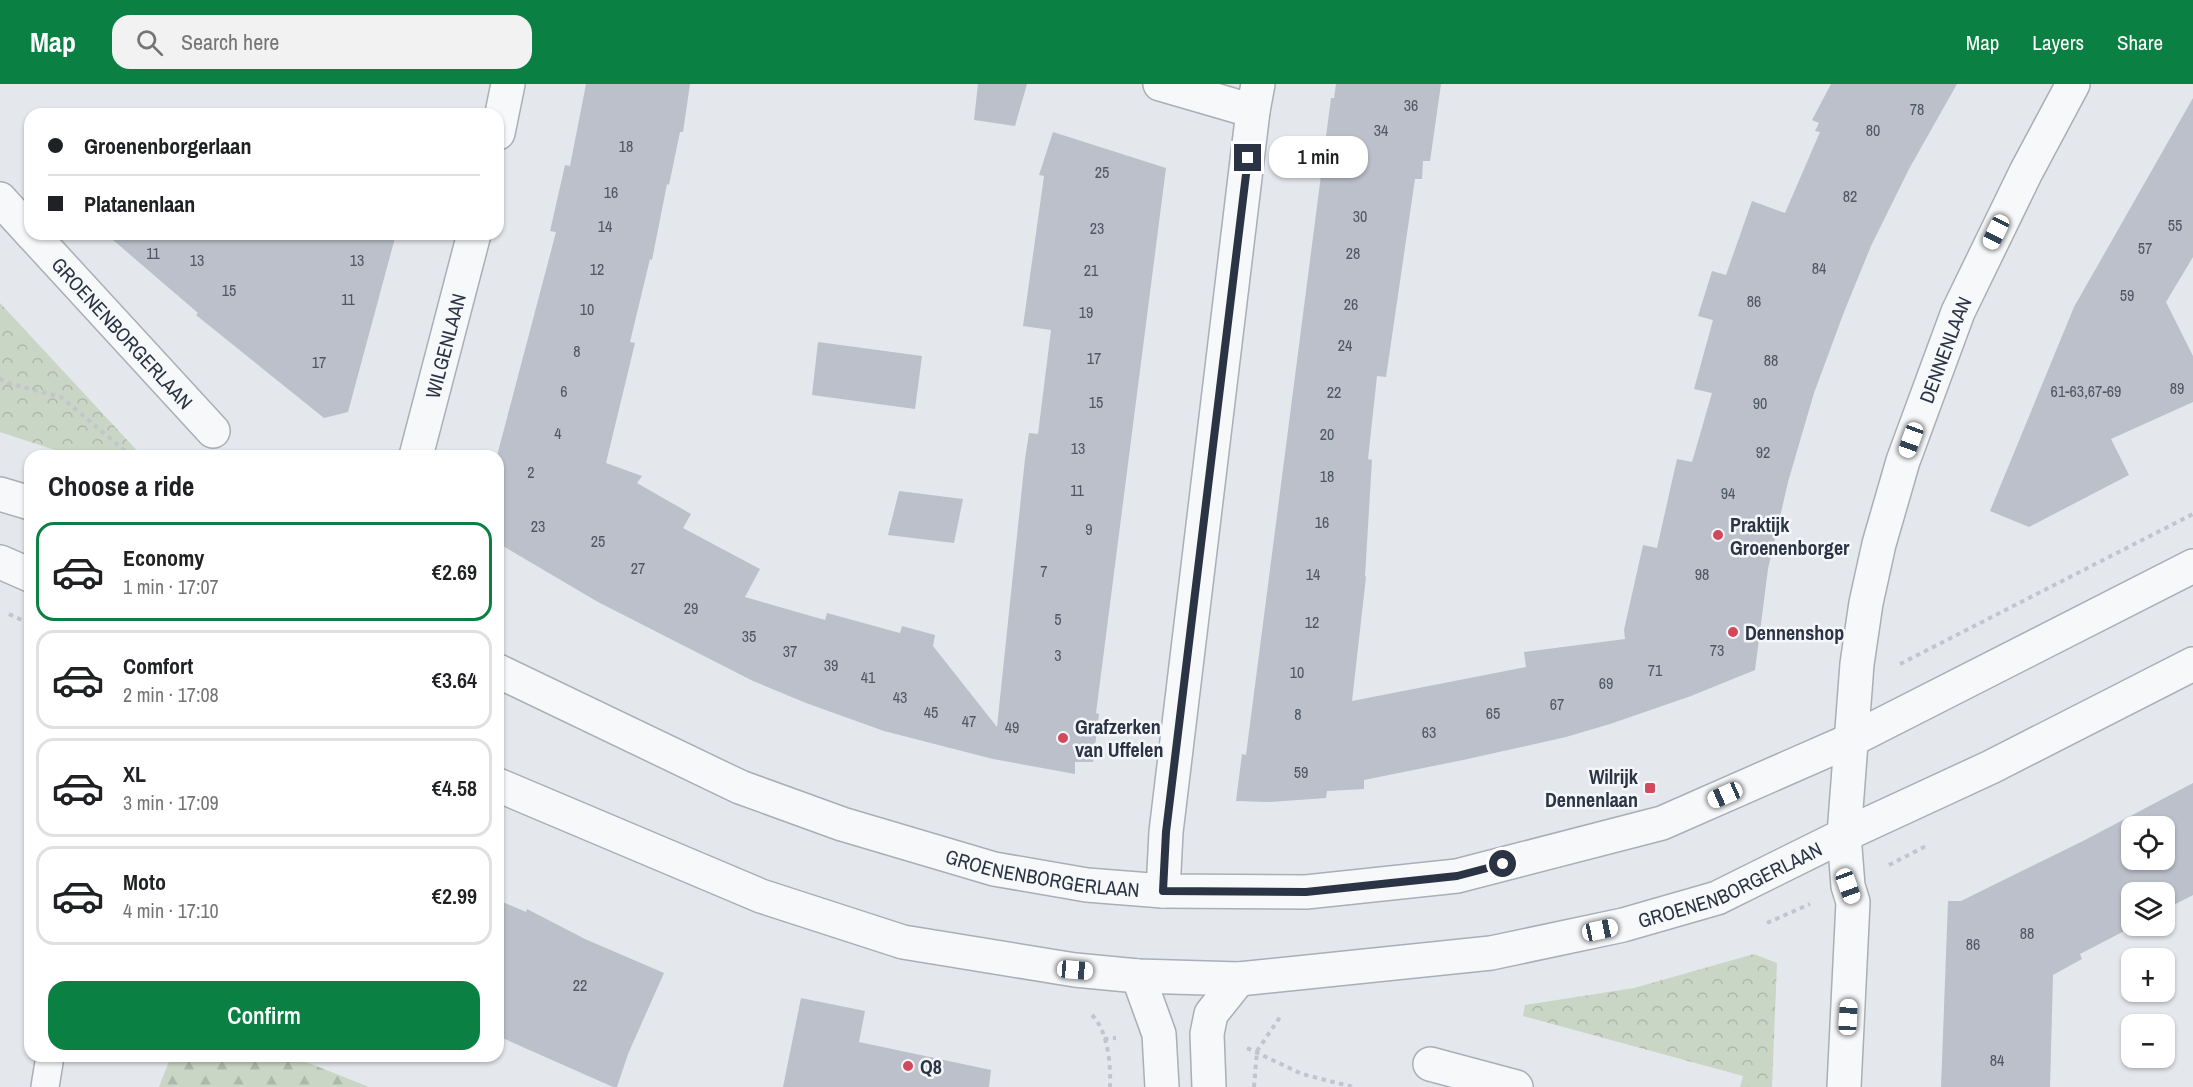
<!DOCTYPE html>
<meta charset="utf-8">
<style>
body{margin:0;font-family:"Archivo Narrow",sans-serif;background:#f2f2f2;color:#202124;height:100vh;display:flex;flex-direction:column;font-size:22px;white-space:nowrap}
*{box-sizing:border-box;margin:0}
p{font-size:20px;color:#757577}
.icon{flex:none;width:33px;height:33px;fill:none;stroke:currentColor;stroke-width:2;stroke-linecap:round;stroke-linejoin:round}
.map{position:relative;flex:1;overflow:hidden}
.drawer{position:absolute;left:24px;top:366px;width:480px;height:612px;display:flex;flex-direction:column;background:#fff;border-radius:18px;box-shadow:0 2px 4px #0004}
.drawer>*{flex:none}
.banner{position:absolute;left:24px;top:24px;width:480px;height:132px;border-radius:18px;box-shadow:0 2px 4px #0004;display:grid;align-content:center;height:132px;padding:0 24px;background:#fff}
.fabs{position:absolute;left:2121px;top:732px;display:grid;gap:12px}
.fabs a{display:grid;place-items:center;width:54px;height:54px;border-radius:12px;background:#fff;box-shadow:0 2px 4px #0004;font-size:30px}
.end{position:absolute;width:27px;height:27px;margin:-14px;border:8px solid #2b3445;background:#fff;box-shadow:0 0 0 3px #fff}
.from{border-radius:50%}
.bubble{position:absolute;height:42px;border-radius:18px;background:#fff;box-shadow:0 2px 4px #0004;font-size:20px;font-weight:600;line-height:42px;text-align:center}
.car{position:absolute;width:18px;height:36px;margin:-18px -9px;border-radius:8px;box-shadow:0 0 4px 2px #0007;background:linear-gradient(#fff 24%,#345 0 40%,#fff 0 76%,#345 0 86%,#fff 0)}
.banner b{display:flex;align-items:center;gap:21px;height:57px;font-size:22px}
.banner b+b{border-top:2px solid #e0e0e0}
.banner i{width:15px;height:15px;background:#202124}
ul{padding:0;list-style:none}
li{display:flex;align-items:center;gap:18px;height:99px;margin:0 12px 9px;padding:0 12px;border:3px solid #e0e0e0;border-radius:18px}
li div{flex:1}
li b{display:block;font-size:22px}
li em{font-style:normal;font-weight:600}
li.on{border-color:#0b8043}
li>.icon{width:54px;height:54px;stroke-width:1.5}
h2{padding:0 24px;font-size:27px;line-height:72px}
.action{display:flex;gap:12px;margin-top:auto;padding:12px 24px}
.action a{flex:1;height:69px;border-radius:18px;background:#0b8043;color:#fff;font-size:24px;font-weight:600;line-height:69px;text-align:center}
header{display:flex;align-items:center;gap:36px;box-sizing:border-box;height:84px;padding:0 30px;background:#0b8043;color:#fff}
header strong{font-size:28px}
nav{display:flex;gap:33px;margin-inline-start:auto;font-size:21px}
.search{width:420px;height:54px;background:#f2f2f2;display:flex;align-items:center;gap:15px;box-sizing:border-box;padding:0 21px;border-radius:18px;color:#757577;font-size:22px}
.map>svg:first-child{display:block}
</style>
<header>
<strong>Map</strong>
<div class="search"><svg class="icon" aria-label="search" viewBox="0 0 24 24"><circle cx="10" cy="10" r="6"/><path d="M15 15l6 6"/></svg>Search here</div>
<nav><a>Map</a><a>Layers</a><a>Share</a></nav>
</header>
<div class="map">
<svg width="2193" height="1003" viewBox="0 0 2193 1003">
<defs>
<pattern id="forest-firs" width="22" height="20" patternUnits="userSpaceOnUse" patternTransform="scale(1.5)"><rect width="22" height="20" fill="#c9d6c5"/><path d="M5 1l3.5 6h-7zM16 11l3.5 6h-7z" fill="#adb8ab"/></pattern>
<pattern id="park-crowns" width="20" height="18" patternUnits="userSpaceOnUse" patternTransform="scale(1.5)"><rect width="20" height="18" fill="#c9d6c5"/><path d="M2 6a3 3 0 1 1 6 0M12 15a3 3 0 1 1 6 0" fill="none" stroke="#adb8ab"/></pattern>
</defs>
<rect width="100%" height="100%" fill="#e4e7ec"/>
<path fill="url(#forest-firs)" d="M171 972H291L369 1003H159Z"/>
<g fill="url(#park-crowns)">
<path d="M0 219 142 372H73L0 348Z"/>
<path d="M1754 870 1777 879 1772 1003H1740L1743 992 1523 932 1525 921 1634 904Z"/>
</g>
<g fill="#bbc0ca" fill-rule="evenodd">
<path d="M586 0H690L683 48H680L669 101 667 100 652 176 650 175 630 258 635 259 606 379 642 392 637 399 691 430 683 444 760 485 745 513 825 536 827 529 900 549 902 542 935 551 933 562 997 643 1025 375 1029 349 1038 350 1051 246 1023 242 1044 92 1039 91 1053 48 1166 84 1096 629 1099 630 1093 678H1075V690L993 675 884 647 806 619 753 597 598 518 498 459V368L556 148 550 147 565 81 570 82Z"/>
<path d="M978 0H1027L1015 42 974 36Z"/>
<path d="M1336 0H1441L1430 77H1423L1422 95H1415L1386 293 1377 292 1368 375 1372 376 1365 492 1366 493 1352 617 1526 583 1524 568 1625 555 1624 546 1643 461 1657 464 1677 375 1692 378 1712 309 1694 305 1713 236 1698 232 1712 187 1726 191 1752 117 1785 129 1820 48 1815 47 1819 39 1812 36 1831 0H1957L1909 85 1871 162 1844 228 1814 309 1788 398 1768 485 1755 586 1691 612 1610 640 1566 653 1463 676 1364 696V705L1327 707 1326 714 1269 718 1236 717 1242 670 1246 671 1331 14H1334Z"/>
<path d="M2193 14V173L2166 218 2193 272V318L2111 355 2129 391 2029 443 1990 427 2074 223Z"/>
<path d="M106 150H396L348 328 324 334 196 231 198 229Z"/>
<path d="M818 258 922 272 915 325 812 311Z"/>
<path d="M899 407 963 415 954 459 888 451Z"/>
<path d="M2193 699V811L2164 826V808H2132V842H2134L2080 870 2082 875 2053 891 2050 1003H1941L1948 817H1961L2083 757ZM2132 742H2164V776H2132Z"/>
<path d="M498 816 526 828 527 825 585 855 664 889 628 970 617 1003H613L498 952Z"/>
<path d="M801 914 865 927 859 958 991 986 989 1003H783Z"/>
</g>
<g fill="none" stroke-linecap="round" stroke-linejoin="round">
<g stroke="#a9aeb7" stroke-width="30">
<path id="service" d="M45 1003 50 972"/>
</g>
<g stroke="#a9aeb7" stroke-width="36">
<g id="minor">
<path d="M1160 0 1253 27"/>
<path d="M498 49 508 0"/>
<path d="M0 115 30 148"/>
<path id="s1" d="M32 150 213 347"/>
<path id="s2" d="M416 372 474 150"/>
<path d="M0 410 30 419"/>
<path d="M0 478 30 491"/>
<path d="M1163 807 1166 748 1253 27 1258 0"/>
<path d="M1430 980 1516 1003"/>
<path id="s3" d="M1844 1003 1853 818 1848 802 1844 751 1857 580 1866 519 1879 460 1903 377 1958 228 2026 88 2073 0"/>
</g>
</g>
<g stroke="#a9aeb7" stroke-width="36">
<g id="tertiary">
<path id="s4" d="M498 587 740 703 842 740 994 785 1087 801 1163 807 1306 808 1457 792 1662 739 1851 656 2193 482"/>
<path id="s5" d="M498 701 761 812 903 858 1075 886 1138 892 1239 895 1491 869 1623 841 1717 814 1844 751 1991 683 2193 580"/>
<path d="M1138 892 1159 950 1162 1003"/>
<path d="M1209 1003 1207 950 1211 930 1239 895"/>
</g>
</g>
<g stroke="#c2c5cb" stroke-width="4" stroke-dasharray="4.5 4.5" stroke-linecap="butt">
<path d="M0 294 4 298 61 313 131 372"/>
<path d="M9 530 30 540"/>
<path d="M1900 580 2193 430"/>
<path d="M1889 781 1928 761"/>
<path d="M1767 839 1810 820"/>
<path d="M1092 931C1108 947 1111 981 1110 1003"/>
<path d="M1104 955 1116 954"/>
<path d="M1247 964 1302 990 1353 1003"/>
<path d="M1254 1003 1257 967 1280 933"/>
</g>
<use href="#service" stroke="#f7f8fa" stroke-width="27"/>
<use href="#minor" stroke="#f7f8fa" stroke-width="33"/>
<use href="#tertiary" stroke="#f7f8fa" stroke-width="33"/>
</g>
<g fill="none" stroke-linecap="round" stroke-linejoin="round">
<path stroke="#2b3445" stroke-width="8" d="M1248 74 1166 748 1163 807 1306 808 1457 792 1503 780"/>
</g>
<g fill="#d1495b" stroke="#f4f6f9" stroke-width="2">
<circle cx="1718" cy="451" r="6"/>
<circle cx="1733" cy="548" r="6"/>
<circle cx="1063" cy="654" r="6"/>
<rect x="1644" y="698" width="12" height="12" rx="3"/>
<circle cx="908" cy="982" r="6"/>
</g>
<g text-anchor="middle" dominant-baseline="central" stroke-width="5" stroke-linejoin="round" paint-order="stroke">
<g font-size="16" fill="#4f5766">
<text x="1411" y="21">36</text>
<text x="1917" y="25">78</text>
<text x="1381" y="46">34</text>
<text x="1873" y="46">80</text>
<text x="626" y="62">18</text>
<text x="1102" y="88">25</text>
<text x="611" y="108">16</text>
<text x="1850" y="112">82</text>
<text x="1360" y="132">30</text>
<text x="2175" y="141">55</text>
<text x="605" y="142">14</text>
<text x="1097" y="144">23</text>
<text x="2145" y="164">57</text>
<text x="153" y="169">11</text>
<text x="1353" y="169">28</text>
<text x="197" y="176">13</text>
<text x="357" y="176">13</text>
<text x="1819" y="184">84</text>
<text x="597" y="185">12</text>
<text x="1091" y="186">21</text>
<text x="229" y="206">15</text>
<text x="2127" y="211">59</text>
<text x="348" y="215">11</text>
<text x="1754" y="217">86</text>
<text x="1351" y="220">26</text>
<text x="587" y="225">10</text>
<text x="1086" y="228">19</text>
<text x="1345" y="261">24</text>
<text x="577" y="267">8</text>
<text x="1094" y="274">17</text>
<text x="1771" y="276">88</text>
<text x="319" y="278">17</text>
<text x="2177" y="304">89</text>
<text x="564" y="307">6</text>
<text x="2086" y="307">61-63,67-69</text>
<text x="1334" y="308">22</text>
<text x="1096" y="318">15</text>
<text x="1760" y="319">90</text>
<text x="558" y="349">4</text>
<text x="1327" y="350">20</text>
<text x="1078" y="364">13</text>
<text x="1763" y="368">92</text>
<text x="531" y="388">2</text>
<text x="1327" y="392">18</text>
<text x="1077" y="406">11</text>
<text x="1728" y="409">94</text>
<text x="1322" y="438">16</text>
<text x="538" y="442">23</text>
<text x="1089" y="445">9</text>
<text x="598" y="457">25</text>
<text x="638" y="484">27</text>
<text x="1044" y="487">7</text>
<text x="1313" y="490">14</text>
<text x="1702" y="490">98</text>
<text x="691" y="524">29</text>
<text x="1058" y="535">5</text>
<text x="1312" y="538">12</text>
<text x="749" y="552">35</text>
<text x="1717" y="566">73</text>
<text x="790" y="567">37</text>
<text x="1058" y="571">3</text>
<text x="831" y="581">39</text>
<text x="1655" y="586">71</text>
<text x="1297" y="588">10</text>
<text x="868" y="593">41</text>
<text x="1606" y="599">69</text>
<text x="900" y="613">43</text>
<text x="1557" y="620">67</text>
<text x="931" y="628">45</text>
<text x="1493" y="629">65</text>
<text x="1298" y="630">8</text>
<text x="969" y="637">47</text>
<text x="1012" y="643">49</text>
<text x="1429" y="648">63</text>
<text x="1301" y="688">59</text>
<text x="2027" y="849">88</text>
<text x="1973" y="860">86</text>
<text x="580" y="901">22</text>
<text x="1997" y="976">84</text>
</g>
<g font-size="20" fill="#2b3445" stroke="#f4f6f9">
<text stroke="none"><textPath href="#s1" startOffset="134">GROENENBORGERLAAN</textPath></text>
<text stroke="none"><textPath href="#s2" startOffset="114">WILGENLAAN</textPath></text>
<text stroke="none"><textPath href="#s3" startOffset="752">DENNENLAAN</textPath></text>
<text stroke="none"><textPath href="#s4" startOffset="584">GROENENBORGERLAAN</textPath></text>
<text stroke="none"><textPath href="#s5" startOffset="1276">GROENENBORGERLAAN</textPath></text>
</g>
<g font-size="20" font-weight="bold" fill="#2b3445" stroke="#f4f6f9" text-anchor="start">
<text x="1730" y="440">Praktijk<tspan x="1730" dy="23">Groenenborger</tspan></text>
<text x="1745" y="548">Dennenshop</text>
<text x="1075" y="642">Grafzerken<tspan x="1075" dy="23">van Uffelen</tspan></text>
<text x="1638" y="692" text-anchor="end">Wilrijk<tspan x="1638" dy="23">Dennenlaan</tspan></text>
<text x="920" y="982">Q8</text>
</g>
</g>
</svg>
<div class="fabs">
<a><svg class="icon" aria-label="locate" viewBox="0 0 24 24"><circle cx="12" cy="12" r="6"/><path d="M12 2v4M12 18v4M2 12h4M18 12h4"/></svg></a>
<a><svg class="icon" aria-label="layers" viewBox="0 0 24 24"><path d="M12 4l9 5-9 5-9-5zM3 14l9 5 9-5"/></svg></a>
<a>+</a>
<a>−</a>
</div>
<i class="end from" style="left:1503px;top:780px"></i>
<i class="end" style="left:1248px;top:74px"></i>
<div class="bubble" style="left:1269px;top:52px;width:99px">1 min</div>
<i class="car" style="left:1996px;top:148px;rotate:206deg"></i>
<i class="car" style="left:1911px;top:356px;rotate:200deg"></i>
<i class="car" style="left:1725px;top:711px;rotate:246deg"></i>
<i class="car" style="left:1848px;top:802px;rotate:160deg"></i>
<i class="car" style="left:1600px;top:846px;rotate:78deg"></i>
<i class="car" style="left:1075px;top:886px;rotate:95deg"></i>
<i class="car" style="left:1848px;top:933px;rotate:3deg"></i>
<div class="banner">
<b><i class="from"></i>Groenenborgerlaan</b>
<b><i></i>Platanenlaan</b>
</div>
<section class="drawer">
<h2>Choose a ride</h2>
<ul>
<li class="on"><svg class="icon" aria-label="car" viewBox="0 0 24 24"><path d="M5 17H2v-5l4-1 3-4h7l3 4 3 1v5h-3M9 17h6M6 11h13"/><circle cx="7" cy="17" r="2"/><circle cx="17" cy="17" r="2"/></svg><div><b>Economy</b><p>1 min · 17:07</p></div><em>€2.69</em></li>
<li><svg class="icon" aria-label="car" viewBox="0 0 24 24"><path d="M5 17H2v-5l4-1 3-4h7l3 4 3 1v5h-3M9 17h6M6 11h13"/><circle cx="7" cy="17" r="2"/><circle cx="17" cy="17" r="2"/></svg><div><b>Comfort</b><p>2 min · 17:08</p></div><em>€3.64</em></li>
<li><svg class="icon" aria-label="car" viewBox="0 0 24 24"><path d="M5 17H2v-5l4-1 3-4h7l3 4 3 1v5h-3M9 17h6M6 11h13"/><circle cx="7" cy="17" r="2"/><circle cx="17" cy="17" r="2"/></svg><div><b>XL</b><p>3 min · 17:09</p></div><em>€4.58</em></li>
<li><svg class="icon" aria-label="car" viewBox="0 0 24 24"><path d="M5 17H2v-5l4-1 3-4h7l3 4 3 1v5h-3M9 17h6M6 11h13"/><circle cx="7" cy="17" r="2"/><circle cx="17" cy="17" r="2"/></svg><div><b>Moto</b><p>4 min · 17:10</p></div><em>€2.99</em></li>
</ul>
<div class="action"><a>Confirm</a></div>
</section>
</div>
